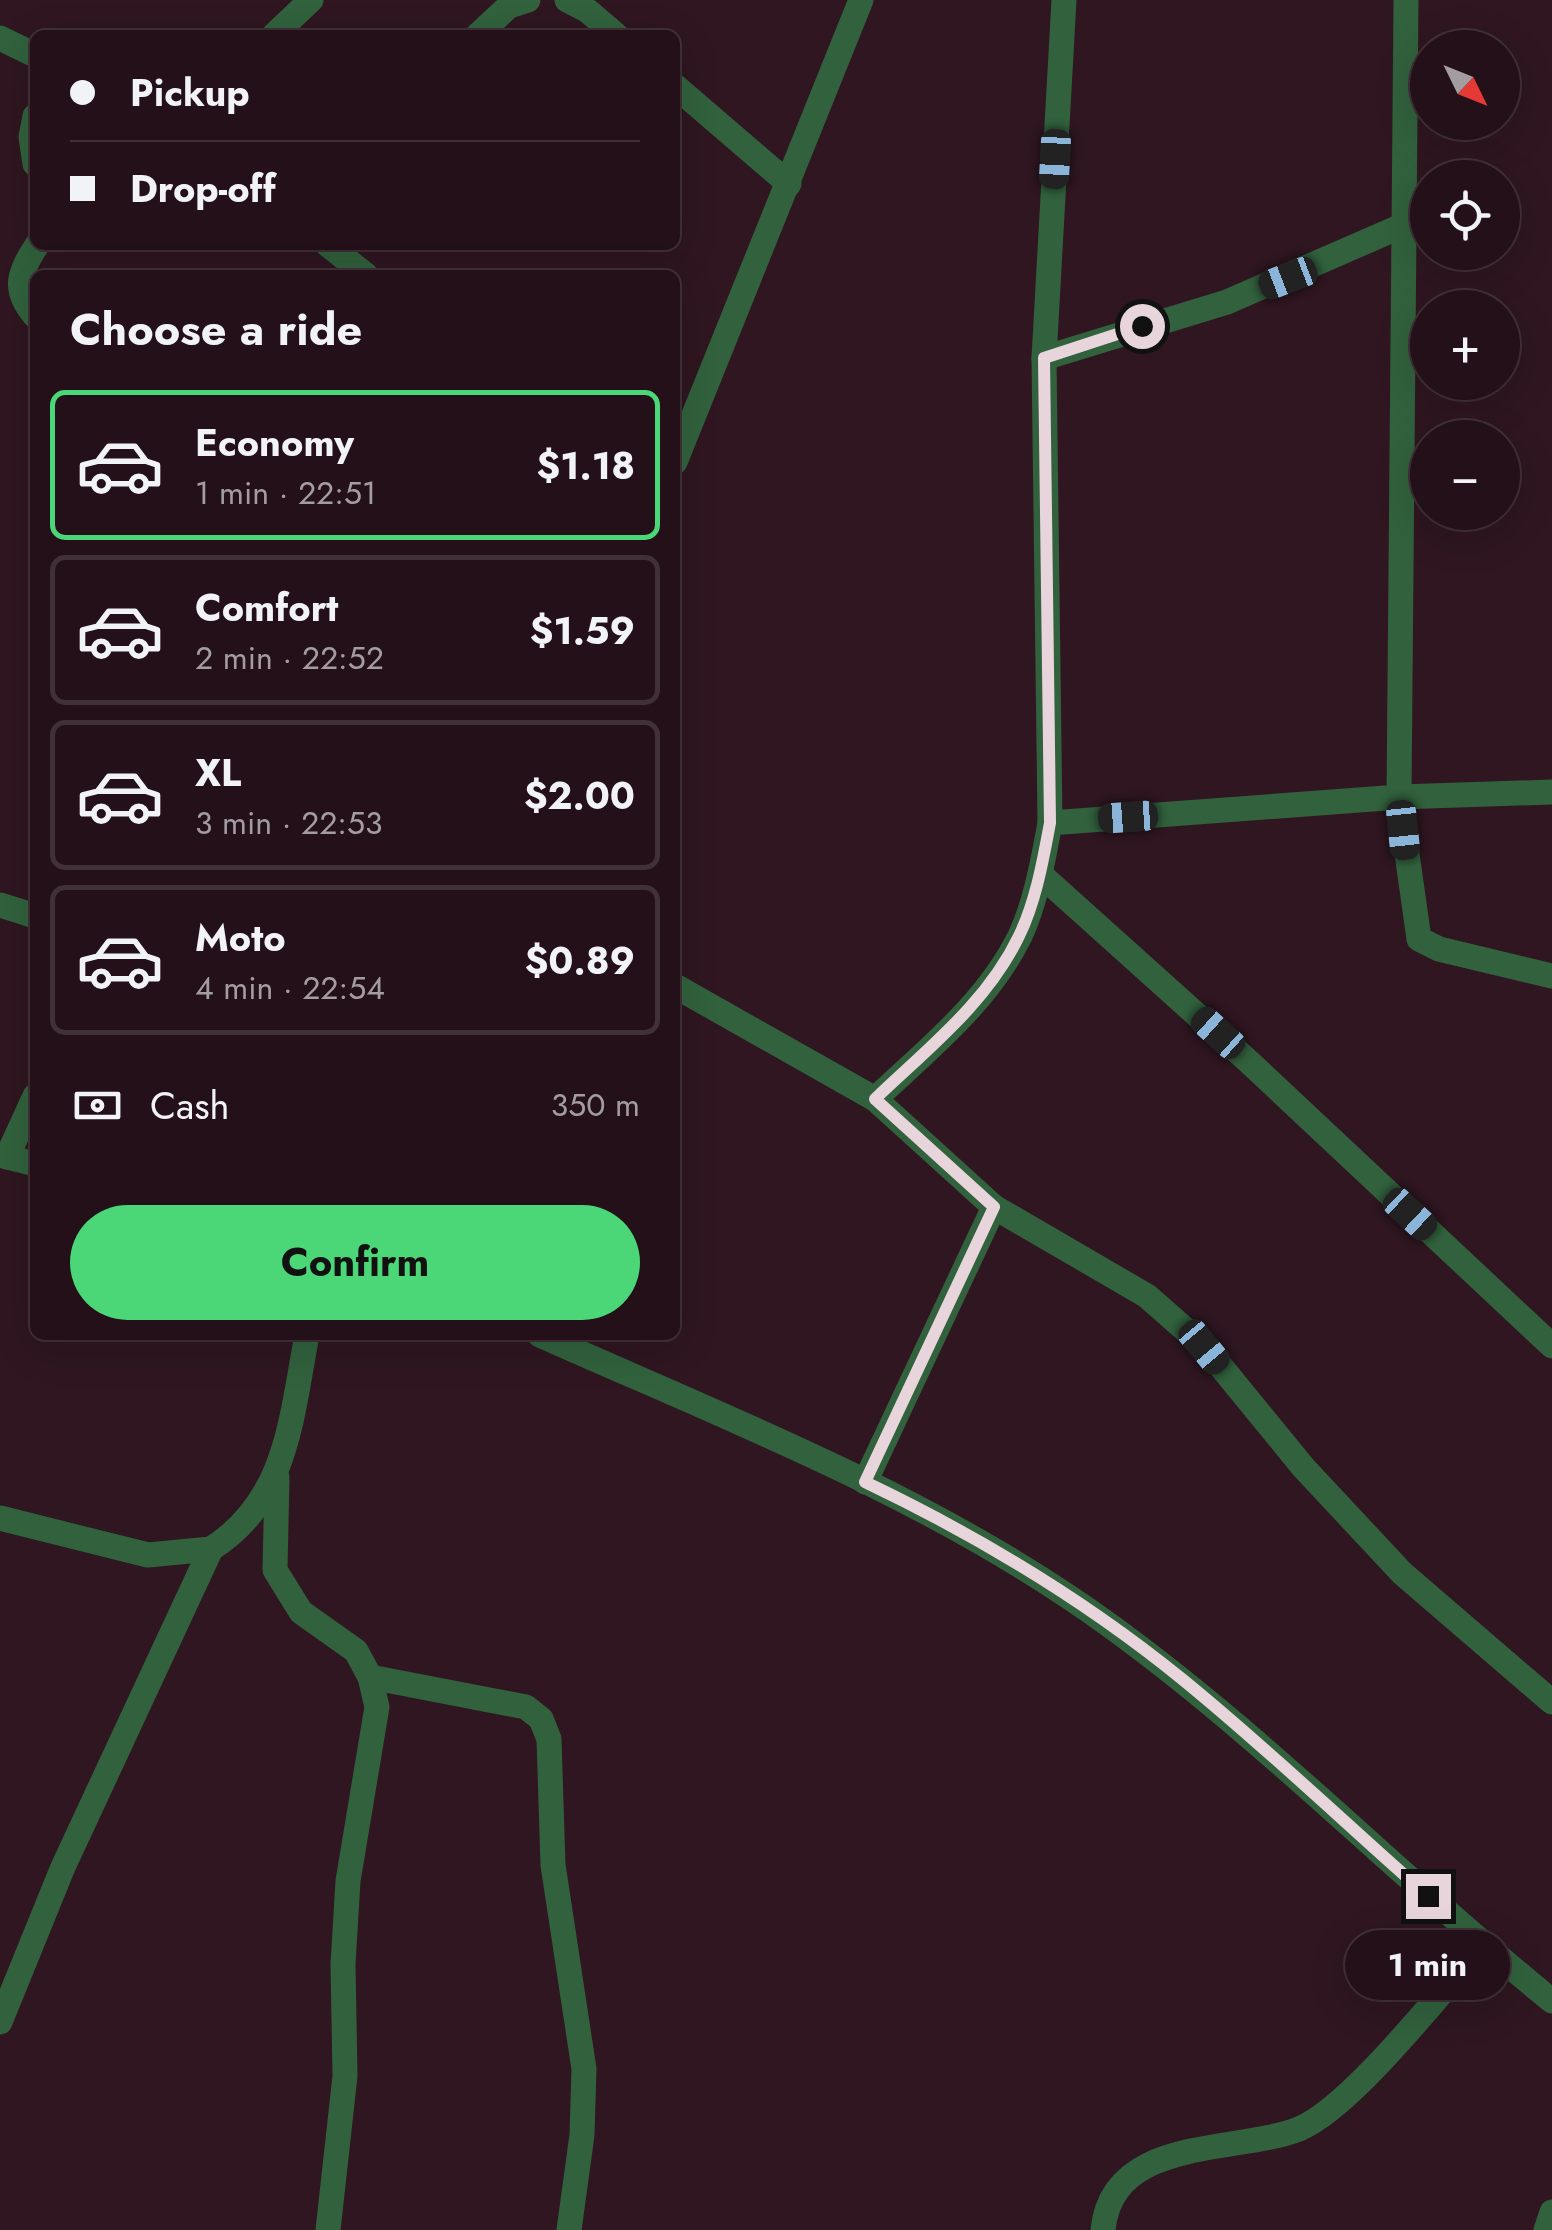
<!DOCTYPE html>
<meta charset="utf-8">
<style>
body{margin:0;font-family:Jost,sans-serif;background:#2b1921;color:#f1f3f6;height:100vh;display:flex;flex-direction:column;font-size:38px;white-space:nowrap}
*{box-sizing:border-box;margin:0}
p{font-size:32px;color:#a39da2}
.icon{flex:none;width:55px;height:55px;fill:none;stroke:currentColor;stroke-width:2;stroke-linecap:round;stroke-linejoin:round}
.map{position:relative;flex:1;overflow:hidden}
.panel{position:absolute;left:30px;top:270px;width:650px;height:1070px;display:flex;flex-direction:column;background:#231018;border-radius:15px;box-shadow:0 10px 40px #0002,0 0 0 2px #403037}
.panel>*{flex:none}
.hud{position:absolute;left:30px;top:30px;width:650px;height:220px;border-radius:15px;box-shadow:0 10px 40px #0002,0 0 0 2px #403037;display:grid;align-content:center;height:220px;padding:0 40px;background:#231018}
.needle{width:65px;rotate:133deg}
.fabs{position:absolute;left:1410px;top:30px;display:grid;gap:20px}
.fabs a{display:grid;place-items:center;width:110px;height:110px;border-radius:50%;background:#231018;box-shadow:0 10px 40px #0002,0 0 0 2px #403037;font-size:50px}
.end{position:absolute;width:45px;height:45px;margin:-22px;border:12px solid #e7d5db;background:#111;box-shadow:0 0 0 5px #111}
.from{border-radius:50%}
.bubble{position:absolute;height:70px;border-radius:35px;background:#231018;box-shadow:0 10px 40px #0002,0 0 0 2px #403037;font-size:32px;font-weight:700;line-height:70px;text-align:center}
.car{position:absolute;width:30px;height:60px;margin:-30px -15px;border-radius:12px;box-shadow:0 0 8px 2px #0007;background:linear-gradient(#222 24%,#8ab4d8 0 40%,#222 0 76%,#8ab4d8 0 86%,#222 0)}
.hud b{display:flex;align-items:center;gap:35px;height:95px;font-size:38px}
.hud b+b{border-top:2px solid #403037}
.hud i{width:25px;height:25px;background:#f1f3f6}
ul{padding:0;list-style:none}
li{display:flex;align-items:center;gap:30px;height:150px;margin:0 20px 15px;padding:0 20px;border:5px solid #403037;border-radius:15px}
li div{flex:1}
li b{display:block;font-size:38px}
li em{font-style:normal;font-weight:700}
li.active{border-color:#4bd677}
li>.icon{width:90px;height:90px;stroke-width:1.5}
h2{padding:0 40px;font-size:45px;line-height:120px}
.pay{display:flex;align-items:center;gap:25px;height:110px;padding:0 40px;font-size:38px}
.pay p{margin-inline-start:auto}
.cta{display:flex;gap:20px;margin-top:auto;padding:20px 40px}
.cta a{flex:1;height:115px;border-radius:60px;background:#4bd677;color:#111;font-size:40px;font-weight:700;line-height:115px;text-align:center}
.map>svg:first-child{display:block}
</style>
<div class="map">
<svg width="1552" height="2230" viewBox="0 0 1552 2230">
<rect width="100%" height="100%" fill="#2f1620"/>
<g fill="none" stroke-linecap="round" stroke-linejoin="round">
<g stroke="#31613d" stroke-width="25">
<path d="M567 0 588 11 616 35"/>
<path d="M274 35 311 0"/>
<path d="M478 35 509 6 528 0"/>
<path d="M0 38 35 55"/>
<path d="M675 86 789 184"/>
<path d="M35 116 31 137 35 164"/>
<path d="M328 245 366 275"/>
<path d="M35 316C12 289 19 273 37 245"/>
<path d="M1044 358 1227 302 1404 225"/>
<path d="M675 462 861 0"/>
<path d="M1552 792 1399 797 1419 939 1439 949 1552 976"/>
<path d="M1050 823 1399 797 1406 0"/>
<path d="M1040 874 1247 1060 1552 1346"/>
<path d="M0 905 35 916"/>
<path d="M675 986 875 1099 994 1207 1147 1296 1205 1347 1303 1467 1402 1573 1552 1702"/>
<path d="M875 1099C927 1050 987 1003 1020 936 1036 902 1043 860 1050 823L1044 358 1064 0"/>
<path d="M0 1155 35 1164"/>
<path d="M7 1157 35 1096"/>
<path d="M540 1335C726 1418 920 1493 1088 1610 1254 1726 1395 1874 1552 2001"/>
<path d="M277 1478 275 1570 301 1612 356 1651 370 1677 377 1707 348 1881 343 1964 345 2076 328 2230"/>
<path d="M865 1482 994 1207"/>
<path d="M0 1518 148 1555 211 1549"/>
<path d="M370 1677 526 1707 541 1719 549 1739 553 1865 584 2069 582 2135 569 2230"/>
<path d="M0 2022 63 1867 211 1549C288 1500 291 1418 307 1335"/>
<path d="M1103 2230C1112 2136 1234 2154 1299 2129 1351 2108 1442 1990 1483 1945"/>
<path d="M1546 2230 1552 2212"/>
</g>
</g>
<g fill="none" stroke-linecap="round" stroke-linejoin="round">
<path stroke="#e7d5db" stroke-width="12" d="M1142 326 1044 358 1050 823C1043 860 1036 901 1019 936 987 1003 927 1049 875 1099L994 1207 865 1482C976 1535 1086 1601 1182 1679 1267 1748 1346 1824 1428 1896"/>
</g>
</svg>
<div class="fabs">
<a><svg class="needle" viewBox="-14 -14 28 28"><path d="M0-13l5 13h-10z" fill="#e53935"/><path d="M0 13l5-13h-10z" fill="#a39da2"/></svg></a>
<a><svg class="icon" aria-label="locate" viewBox="0 0 24 24"><circle cx="12" cy="12" r="6"/><path d="M12 2v4M12 18v4M2 12h4M18 12h4"/></svg></a>
<a>+</a>
<a>−</a>
</div>
<i class="end from" style="left:1142px;top:326px"></i>
<i class="end" style="left:1428px;top:1896px"></i>
<div class="bubble" style="left:1345px;top:1930px;width:165px">1 min</div>
<i class="car" style="left:1055px;top:159px;rotate:183deg"></i>
<i class="car" style="left:1288px;top:278px;rotate:249deg"></i>
<i class="car" style="left:1128px;top:817px;rotate:266deg"></i>
<i class="car" style="left:1403px;top:830px;rotate:174deg"></i>
<i class="car" style="left:1218px;top:1033px;rotate:312deg"></i>
<i class="car" style="left:1410px;top:1214px;rotate:133deg"></i>
<i class="car" style="left:1204px;top:1347px;rotate:140deg"></i>
<div class="hud">
<b><i class="from"></i>Pickup</b>
<b><i></i>Drop-off</b>
</div>
<section class="panel">
<h2>Choose a ride</h2>
<ul>
<li class="active"><svg class="icon" aria-label="car" viewBox="0 0 24 24"><path d="M5 17H2v-5l4-1 3-4h7l3 4 3 1v5h-3M9 17h6M6 11h13"/><circle cx="7" cy="17" r="2"/><circle cx="17" cy="17" r="2"/></svg><div><b>Economy</b><p>1 min · 22:51</p></div><em>$1.18</em></li>
<li><svg class="icon" aria-label="car" viewBox="0 0 24 24"><path d="M5 17H2v-5l4-1 3-4h7l3 4 3 1v5h-3M9 17h6M6 11h13"/><circle cx="7" cy="17" r="2"/><circle cx="17" cy="17" r="2"/></svg><div><b>Comfort</b><p>2 min · 22:52</p></div><em>$1.59</em></li>
<li><svg class="icon" aria-label="car" viewBox="0 0 24 24"><path d="M5 17H2v-5l4-1 3-4h7l3 4 3 1v5h-3M9 17h6M6 11h13"/><circle cx="7" cy="17" r="2"/><circle cx="17" cy="17" r="2"/></svg><div><b>XL</b><p>3 min · 22:53</p></div><em>$2.00</em></li>
<li><svg class="icon" aria-label="car" viewBox="0 0 24 24"><path d="M5 17H2v-5l4-1 3-4h7l3 4 3 1v5h-3M9 17h6M6 11h13"/><circle cx="7" cy="17" r="2"/><circle cx="17" cy="17" r="2"/></svg><div><b>Moto</b><p>4 min · 22:54</p></div><em>$0.89</em></li>
</ul>
<div class="pay"><svg class="icon" aria-label="cash" viewBox="0 0 24 24"><path d="M3 7h18v10H3z"/><circle cx="12" cy="12" r="2"/></svg>Cash<p>350 m</p></div>
<div class="cta"><a>Confirm</a></div>
</section>
</div>
